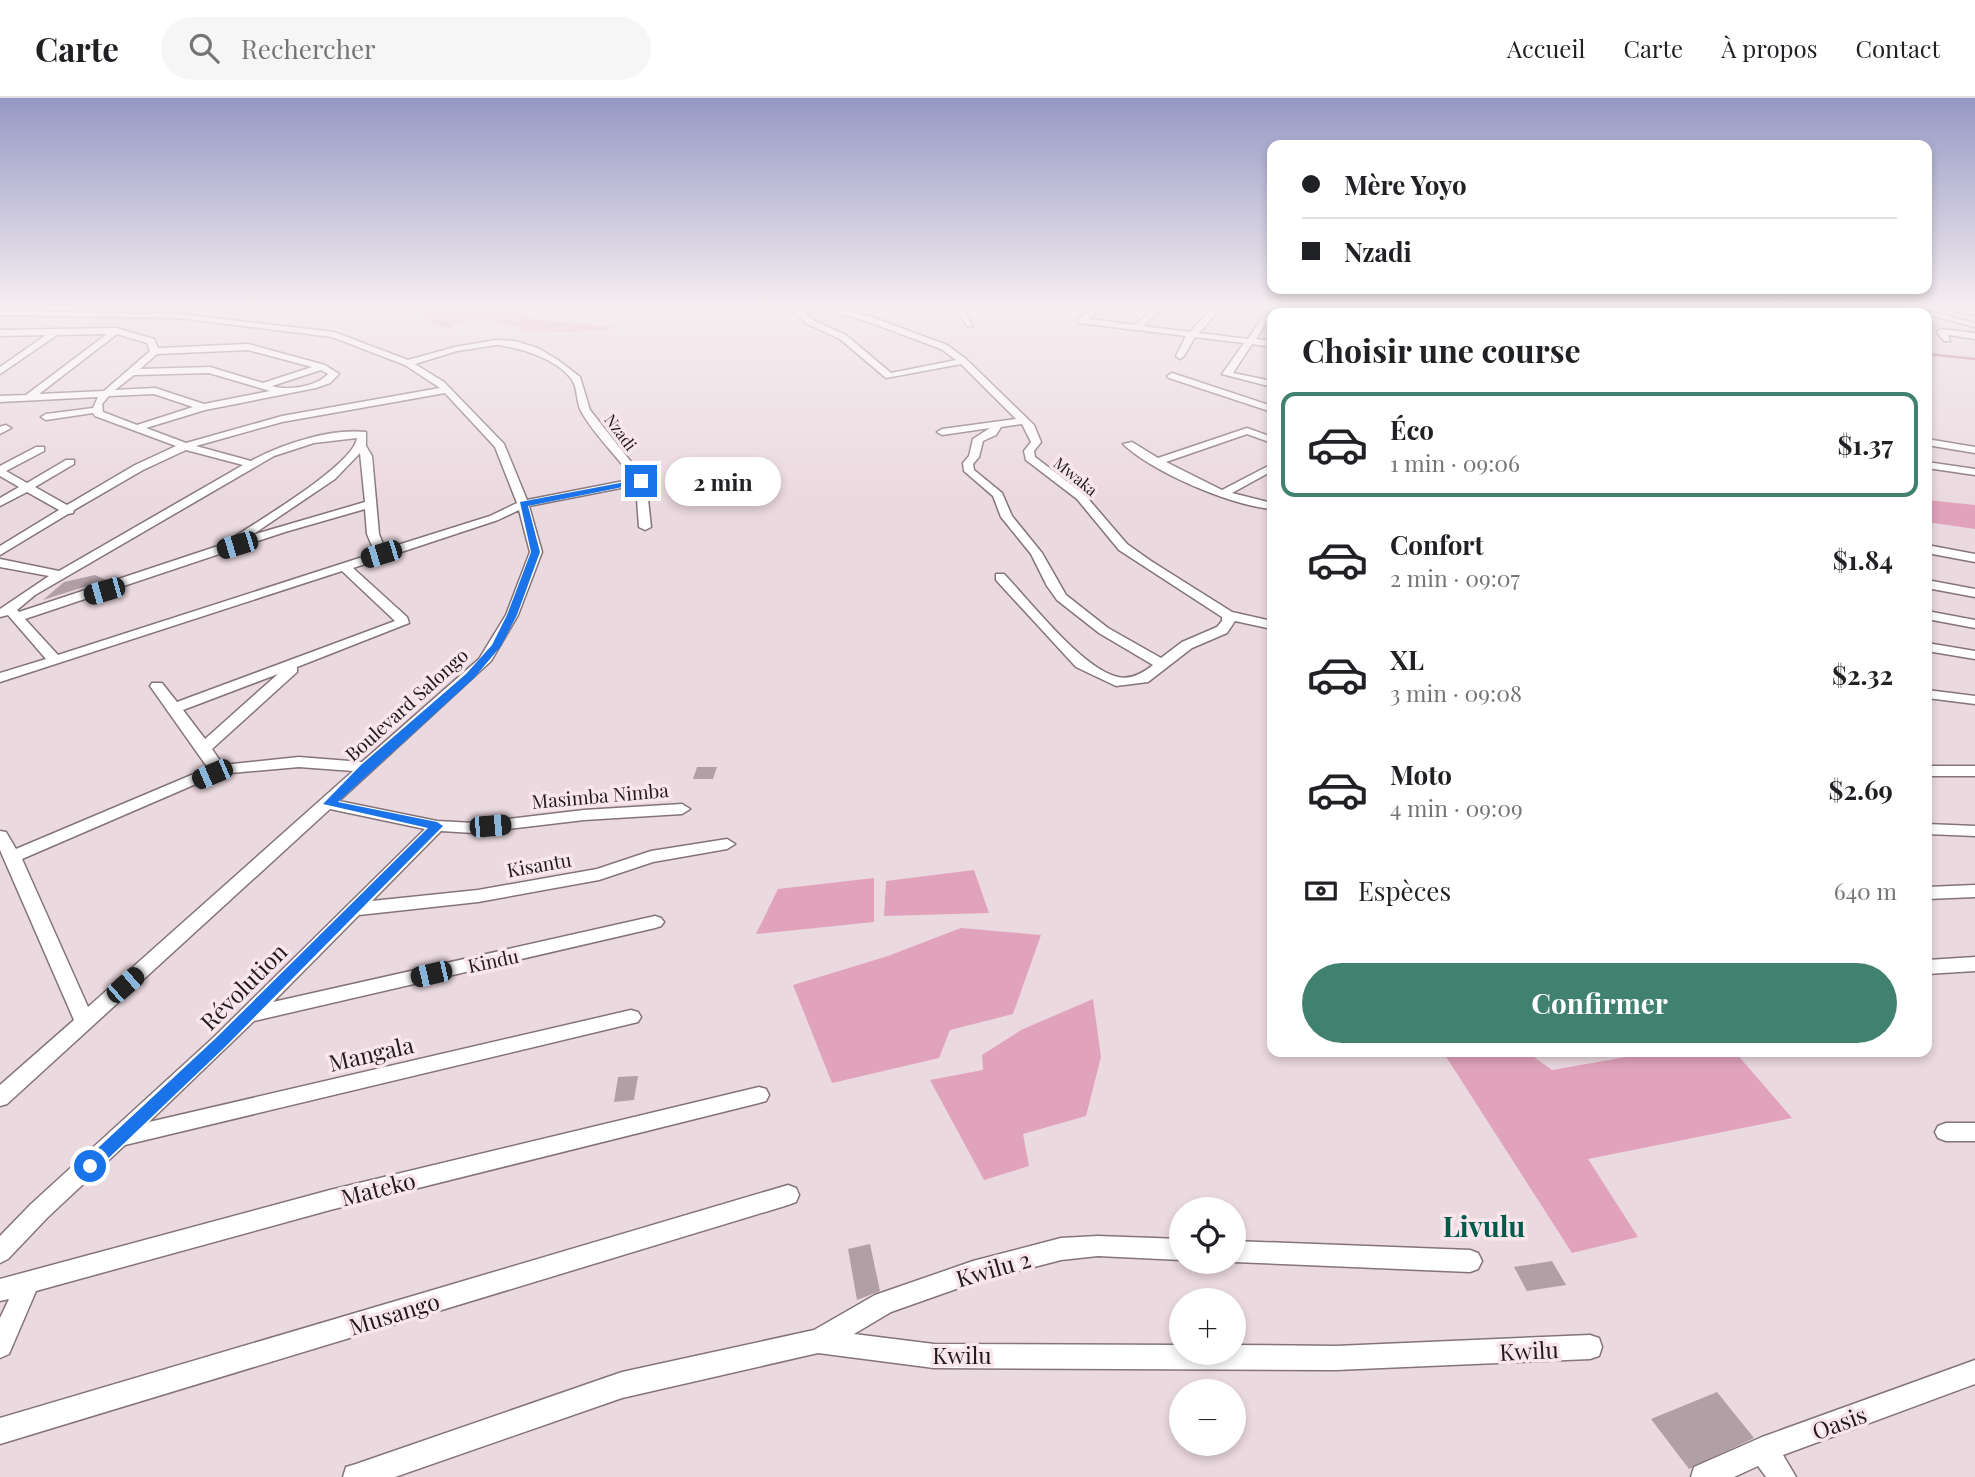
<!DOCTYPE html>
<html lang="fr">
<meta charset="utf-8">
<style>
body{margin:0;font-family:"Playfair Display",serif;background:#f6f6f6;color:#202124;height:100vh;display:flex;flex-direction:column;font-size:26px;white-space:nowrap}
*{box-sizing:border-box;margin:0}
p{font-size:23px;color:#757577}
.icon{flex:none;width:38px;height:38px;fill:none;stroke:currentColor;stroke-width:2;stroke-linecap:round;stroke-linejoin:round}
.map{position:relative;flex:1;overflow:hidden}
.sheet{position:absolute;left:1267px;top:210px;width:665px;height:749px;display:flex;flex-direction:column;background:#fff;border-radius:14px;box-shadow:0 4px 10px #0003}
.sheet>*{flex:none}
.banner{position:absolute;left:1267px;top:42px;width:665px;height:154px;border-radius:14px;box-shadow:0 4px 10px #0003;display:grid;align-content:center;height:154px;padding:0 35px;background:#fff}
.fabs{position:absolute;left:1169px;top:1099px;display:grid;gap:14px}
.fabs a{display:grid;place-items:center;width:77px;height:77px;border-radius:50%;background:#fff;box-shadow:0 4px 10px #0003;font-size:35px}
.end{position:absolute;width:32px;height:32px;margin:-16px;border:9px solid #1a73e8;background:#fff;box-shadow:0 0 0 4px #fff}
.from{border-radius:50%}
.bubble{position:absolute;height:49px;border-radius:24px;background:#fff;box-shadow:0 4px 10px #0003;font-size:23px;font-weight:700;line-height:49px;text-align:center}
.car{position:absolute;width:21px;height:42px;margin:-21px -10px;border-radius:9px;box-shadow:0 0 5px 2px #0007;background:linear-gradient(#222 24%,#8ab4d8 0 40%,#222 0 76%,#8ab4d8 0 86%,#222 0)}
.banner b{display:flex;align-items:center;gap:24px;height:66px;font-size:26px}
.banner b+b{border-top:2px solid #e0e0e0}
.banner i{width:18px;height:18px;background:#202124}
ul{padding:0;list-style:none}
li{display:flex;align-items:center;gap:21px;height:105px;margin:0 14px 10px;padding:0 21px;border:4px solid transparent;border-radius:14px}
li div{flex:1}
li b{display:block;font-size:26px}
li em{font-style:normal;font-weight:700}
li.on{border-color:#41816f}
li>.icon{width:63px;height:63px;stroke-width:1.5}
h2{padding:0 35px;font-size:32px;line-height:84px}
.pay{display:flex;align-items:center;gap:18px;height:77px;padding:0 35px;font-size:26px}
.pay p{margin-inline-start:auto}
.primary-button{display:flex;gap:14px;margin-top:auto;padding:14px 35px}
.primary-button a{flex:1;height:80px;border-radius:42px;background:#41816f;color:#fff;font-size:28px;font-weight:700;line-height:80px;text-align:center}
header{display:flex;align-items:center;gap:42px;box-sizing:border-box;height:98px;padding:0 35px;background:#fff;border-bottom:2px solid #e0e0e0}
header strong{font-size:33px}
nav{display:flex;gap:38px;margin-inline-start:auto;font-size:24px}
.search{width:490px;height:63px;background:#f6f6f6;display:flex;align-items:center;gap:18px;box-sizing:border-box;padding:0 24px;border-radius:38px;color:#757577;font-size:26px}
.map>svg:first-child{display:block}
</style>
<header>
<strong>Carte</strong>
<div class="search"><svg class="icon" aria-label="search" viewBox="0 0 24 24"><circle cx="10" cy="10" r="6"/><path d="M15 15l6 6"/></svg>Rechercher</div>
<nav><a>Accueil</a><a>Carte</a><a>À propos</a><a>Contact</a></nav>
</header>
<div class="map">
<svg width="1975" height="1379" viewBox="0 0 1975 1379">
<rect width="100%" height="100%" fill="#ebd9e0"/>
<g fill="#e1a3bc">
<path d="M407 214H522L519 219 618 230 574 234 521 233 522 230C500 223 474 219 452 226L451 231 424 222V217Z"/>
<path d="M1927 402 1975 407V431L1927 424Z"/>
<path d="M974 772 989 815 884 818 886 783Z"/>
<path d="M874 780V824L756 836 778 791Z"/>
<path d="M961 830 1041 837 1013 916 950 932 939 960 832 985 793 887 888 858Z"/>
<path d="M1093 901 1101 959 1086 1018 1023 1036 1029 1068 984 1082 930 982 983 972 982 957 1021 932Z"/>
<path d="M1443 954H1527L1552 972 1655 954H1735L1792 1020 1588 1061 1638 1139 1572 1155Z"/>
</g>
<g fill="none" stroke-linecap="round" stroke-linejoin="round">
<g stroke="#ba6d8e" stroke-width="2.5">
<path d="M1709 208 1732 215"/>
<path d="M1927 256 1975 261"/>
</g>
</g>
<g fill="#b19fa6">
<path d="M95 477 106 482 43 502 64 484Z"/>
<path d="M697 669H717L713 681H693Z"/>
<path d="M638 978 634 1002 614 1004 618 979Z"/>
<path d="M870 1146 880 1193 857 1202 848 1151Z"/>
<path d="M1552 1163 1566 1187 1527 1193 1514 1169Z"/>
<path d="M1717 1294 1754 1340 1689 1371 1651 1321Z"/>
</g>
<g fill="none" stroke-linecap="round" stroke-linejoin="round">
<g stroke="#84747a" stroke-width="3">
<g id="minor">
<path d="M789 208H798L813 222 846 237 891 275 956 262 941 251 866 223 811 208H826L872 219 947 247 966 261 1034 327 1041 344 1034 353 1035 359 1085 397 1127 446 1151 463 1232 514 1272 523V531L1235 523 1227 535 1192 550 1148 584 1116 588 1076 569 996 482V476H1004C1030 503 1083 572 1118 579 1131 582 1143 575 1153 567L1099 535 1057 502 1047 488 1031 456 1001 419 993 398 964 373 963 365 969 358 973 341 990 330 942 337 937 334 942 331 1016 321 961 266 886 280 840 241 807 226ZM1022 326 1031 344 1024 353 1026 362 1077 401 1119 452 1222 519V523L1217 529 1182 544 1161 560 1108 530 1066 497 1042 455 1012 418 1002 395 974 372 973 366 979 359 983 343 996 337 1001 329Z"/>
<path d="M954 208H962L973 228H967Z"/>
<path d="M1094 208H1103L1089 221 1135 227 1156 208H1165L1143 228 1190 234 1214 208H1223L1199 235 1248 241 1268 212 1251 208H1279L1316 215 1276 213 1272 215 1256 241 1272 243V249L1252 246 1233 275 1272 283V289L1222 276 1244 245 1195 239 1184 258 1180 261 1176 258 1186 238 1079 225V221Z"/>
<path d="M1432 208H1450L1477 215H1462Z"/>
<path d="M1894 208H1909L1975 225V229Z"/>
<path d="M1933 208 1975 213V217L1937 210Z"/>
<path d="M0 213 179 216 334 234 408 262 455 249 496 242 515 243 538 250 558 262 580 279 590 312 646 383 651 429 645 432 639 429 636 387 529 408 542 454 518 517 491 563 339 703 437 723 474 725 584 712 682 706 690 711 682 716 584 722 474 735 441 733 372 803 478 792 597 771 651 753 727 741 735 746 727 751 653 764 599 782 478 804 359 817 273 904 655 818 661 820 664 824 661 828 655 830 254 923 149 1024 631 912 638 914 641 919 638 924 125 1047 47 1120 8 1161 0 1165V1138L31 1106 214 939 425 731 330 711 7 1006 0 1008V987L74 922 0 752V733L6 734 16 751 208 670 150 588 152 585H162L177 604 395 523 342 473 0 584V575L46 561 8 517 0 519V511L49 478 0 469V461L59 473 243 367 186 352 143 372 74 412 73 415 68 416 0 457V448L59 412 27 394 0 408V400L19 389 0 378V368L36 349H44V353L6 373 27 385 66 362H74V366L35 389 67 407 135 367 176 348 95 318 93 315 46 322 41 319 46 316 93 310 98 299 0 304V298L26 297 107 236 57 237 0 276V269L46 237 0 238V232L116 230 154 241 158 250 248 246 325 267 339 276 330 285 316 290 205 312 146 330 186 345 282 318 440 290 405 267 332 239 179 220 0 217ZM117 236 147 245 150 253 104 293 39 296ZM496 247C519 249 558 261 572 282 578 290 576 304 581 313 592 334 619 361 634 381L527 402 504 346 444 284 415 266 457 253ZM248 252 312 269 263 285 210 269 140 271 157 256ZM321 272 328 276C316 289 288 293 272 288ZM209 275 270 293 204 306 155 290 115 292 134 277ZM445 295 495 349 517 405 490 418 385 451 379 436 372 358 366 348V334C331 330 281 346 251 363L196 348 282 324ZM154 296 193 309 137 327 103 314 102 306 109 298ZM357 340C354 367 256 424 231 441L230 444 19 514 17 512 35 497 274 358 314 345ZM360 355 365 404 252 437 335 381ZM365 411 367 436 375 455 58 557 25 521 285 434ZM519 412 530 454 506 517 479 561 362 664 299 659 223 667 212 651 297 574V569L409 525 407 519 353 470 498 422ZM278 576 205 641 183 612ZM299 669 353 673 88 909 22 761 219 676Z"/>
<path d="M1941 231 1975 235V241L1948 237 1950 243H1944L1937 234Z"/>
<path d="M1172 275 1272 308V314L1169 280 1167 278Z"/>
<path d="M2 328 6 327 11 330 0 336V329Z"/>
<path d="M1247 330 1272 339V345L1247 336 1166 364 1222 392 1272 366V373L1232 395 1272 405V411C1230 407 1154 375 1123 346L1132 344 1158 360Z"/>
<path d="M1927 341 1975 349V355L1927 347Z"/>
<path d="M1927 364 1975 371V377L1927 370Z"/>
<path d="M1927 447 1975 456V464L1927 455Z"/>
<path d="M1927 482 1975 491V499L1927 490Z"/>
<path d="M1927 513 1975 522V530L1927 521Z"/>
<path d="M1927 545 1975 553V561L1927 553Z"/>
<path d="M1927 592 1975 598V606L1927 600Z"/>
<rect x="1927" y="668" width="48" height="10"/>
<path d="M1927 726 1975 728V738L1927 736Z"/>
<path d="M1975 787V799L1927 801V789Z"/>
<path d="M1975 859V873L1927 876V862Z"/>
<path d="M759 989 766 991 769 997 766 1003 759 1005 330 1112 36 1193 9 1256 0 1260V1220L9 1201 0 1203V1181L330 1092Z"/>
<path d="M1946 1025H1975V1043H1946L1938 1040 1935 1034 1938 1028Z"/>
<path d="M788 1087 796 1090 799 1097 796 1104 788 1107 0 1346V1320Z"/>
<path d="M1098 1138 1181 1141V1162L1098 1158 1061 1162 973 1185 891 1214 854 1236 934 1246 1181 1247V1255H1234V1247L1336 1248 1590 1237 1599 1240 1602 1249 1599 1258 1590 1261 1336 1272 934 1270 818 1255 622 1300 395 1379H343L346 1369 356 1366 622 1274 814 1232 875 1197 973 1163 1061 1140Z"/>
<path d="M1234 1143 1470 1152 1478 1155 1482 1163 1478 1171 1470 1174 1234 1164Z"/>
<path d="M1975 1262V1286L1783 1357 1796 1379H1766L1758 1368 1734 1379H1691L1694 1369 1762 1339Z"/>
</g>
</g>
<use href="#minor" fill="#fff" fill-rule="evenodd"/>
</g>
<linearGradient id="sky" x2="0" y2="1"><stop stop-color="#9598c4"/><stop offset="0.52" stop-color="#f6eef1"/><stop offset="1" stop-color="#f6eef1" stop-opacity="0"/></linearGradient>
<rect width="1975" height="401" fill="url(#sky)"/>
<path fill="#1a73e8" d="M641 381 643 385 528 408 540 454 517 517 501 548 474 580 338 704 437 724 443 728 441 730 226 948 95 1073H84V1063L216 940 428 730 323 706 361 667 466 576 492 547 507 517 531 454 520 404Z"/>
<g text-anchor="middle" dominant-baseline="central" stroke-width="7" stroke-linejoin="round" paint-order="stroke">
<g font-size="16" fill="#201a1c" stroke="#f9e6ed">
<text transform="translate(621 334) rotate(53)">Nzadi</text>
<text transform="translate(1076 378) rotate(39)">Mwaka</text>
</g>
<g font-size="19" fill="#201a1c" stroke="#f9e6ed">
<text transform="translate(406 606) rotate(-42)">Boulevard Salongo</text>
<text transform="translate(600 697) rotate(-5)">Masimba Nimba</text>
<text transform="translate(539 766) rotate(-10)">Kisantu</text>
<text transform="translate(493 862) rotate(-12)">Kindu</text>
</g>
<g font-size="23" fill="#201a1c" stroke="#f9e6ed">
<text transform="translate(243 888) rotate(-45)">Révolution</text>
<text transform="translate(371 955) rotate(-13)">Mangala</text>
<text transform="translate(378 1090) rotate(-14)">Mateko</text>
<text transform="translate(993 1170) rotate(-16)">Kwilu 2</text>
<text transform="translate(394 1215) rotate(-17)">Musango</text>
<text transform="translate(1529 1252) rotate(-3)">Kwilu</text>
<text x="962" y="1256">Kwilu</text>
<text transform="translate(1839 1324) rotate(-20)">Oasis</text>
</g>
<g font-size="28" font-weight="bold" fill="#025b4a" stroke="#f9e6ed">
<text x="1484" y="1127">Livulu</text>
</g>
</g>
</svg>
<div class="fabs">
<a><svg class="icon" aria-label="locate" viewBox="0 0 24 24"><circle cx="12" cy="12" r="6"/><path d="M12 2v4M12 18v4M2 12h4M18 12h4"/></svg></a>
<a>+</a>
<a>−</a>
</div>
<i class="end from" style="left:90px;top:1068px"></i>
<i class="end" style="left:641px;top:383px"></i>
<div class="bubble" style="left:665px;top:359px;width:116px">2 min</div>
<i class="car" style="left:237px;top:447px;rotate:253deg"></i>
<i class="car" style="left:381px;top:456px;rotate:253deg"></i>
<i class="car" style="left:104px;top:493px;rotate:254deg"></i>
<i class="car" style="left:212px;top:676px;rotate:247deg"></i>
<i class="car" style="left:490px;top:728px;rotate:85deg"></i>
<i class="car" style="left:431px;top:876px;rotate:257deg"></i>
<i class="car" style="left:125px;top:887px;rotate:49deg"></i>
<div class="banner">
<b><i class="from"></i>Mère Yoyo</b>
<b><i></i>Nzadi</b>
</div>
<section class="sheet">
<h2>Choisir une course</h2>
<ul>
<li class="on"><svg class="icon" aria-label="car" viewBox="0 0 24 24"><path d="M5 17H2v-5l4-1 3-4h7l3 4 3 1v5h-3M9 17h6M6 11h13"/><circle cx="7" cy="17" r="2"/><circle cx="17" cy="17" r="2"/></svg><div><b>Éco</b><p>1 min · 09:06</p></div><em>$1.37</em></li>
<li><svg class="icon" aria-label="car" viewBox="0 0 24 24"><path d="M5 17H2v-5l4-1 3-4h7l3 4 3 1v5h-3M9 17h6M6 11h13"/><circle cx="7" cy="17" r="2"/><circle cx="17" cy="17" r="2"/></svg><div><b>Confort</b><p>2 min · 09:07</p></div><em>$1.84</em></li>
<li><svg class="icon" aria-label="car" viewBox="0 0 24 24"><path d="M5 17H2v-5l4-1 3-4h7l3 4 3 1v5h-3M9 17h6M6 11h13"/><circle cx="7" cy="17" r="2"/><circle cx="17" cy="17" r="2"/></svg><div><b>XL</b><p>3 min · 09:08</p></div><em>$2.32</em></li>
<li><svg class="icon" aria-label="car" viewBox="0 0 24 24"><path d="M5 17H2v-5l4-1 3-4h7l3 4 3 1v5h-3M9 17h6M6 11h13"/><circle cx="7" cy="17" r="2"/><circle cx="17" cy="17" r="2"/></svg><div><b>Moto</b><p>4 min · 09:09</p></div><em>$2.69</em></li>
</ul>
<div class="pay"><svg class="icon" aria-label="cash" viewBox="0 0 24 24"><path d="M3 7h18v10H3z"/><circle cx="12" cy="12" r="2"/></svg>Espèces<p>640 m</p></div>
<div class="primary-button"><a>Confirmer</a></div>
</section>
</div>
